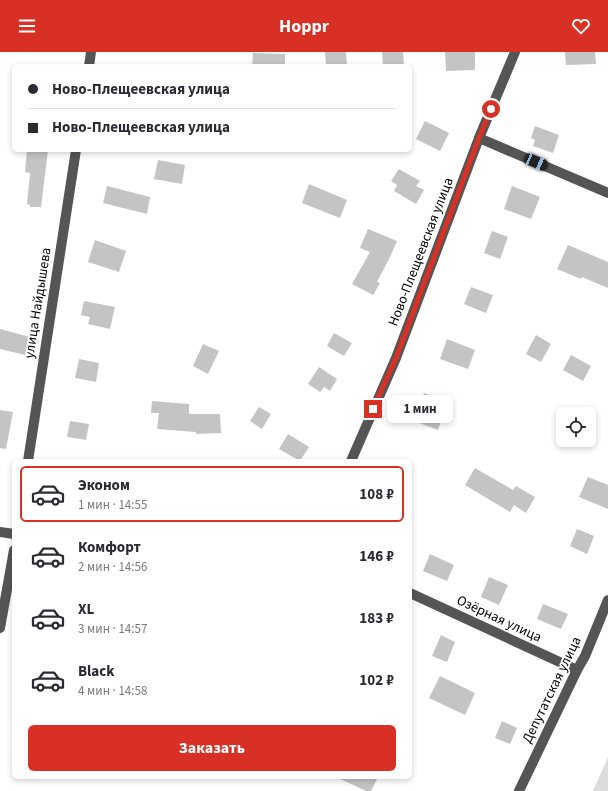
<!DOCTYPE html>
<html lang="ru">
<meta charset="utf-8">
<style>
body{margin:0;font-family:"Source Sans 3",sans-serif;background:#f2f2f3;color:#2b2b33;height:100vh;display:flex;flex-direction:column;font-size:15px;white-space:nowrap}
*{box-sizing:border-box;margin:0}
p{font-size:13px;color:#7c7c81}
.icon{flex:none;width:22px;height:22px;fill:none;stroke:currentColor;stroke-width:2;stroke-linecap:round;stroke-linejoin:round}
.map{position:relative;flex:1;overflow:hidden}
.panel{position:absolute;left:12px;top:407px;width:400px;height:320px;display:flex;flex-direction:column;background:#fff;border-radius:6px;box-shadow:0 2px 6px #0003}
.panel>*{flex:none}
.hud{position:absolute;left:12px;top:12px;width:400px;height:88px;border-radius:6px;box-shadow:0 2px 6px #0003;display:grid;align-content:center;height:88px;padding:0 16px;background:#fff}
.fabs{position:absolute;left:556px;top:355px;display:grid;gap:8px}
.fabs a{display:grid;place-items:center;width:40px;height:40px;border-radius:6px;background:#fff;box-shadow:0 2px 6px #0003;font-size:20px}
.end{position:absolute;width:18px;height:18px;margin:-9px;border:5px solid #d93025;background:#fff;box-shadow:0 0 0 2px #fff}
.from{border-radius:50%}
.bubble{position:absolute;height:28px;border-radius:6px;background:#fff;box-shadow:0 2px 6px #0003;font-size:13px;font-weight:700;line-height:28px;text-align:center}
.car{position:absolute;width:12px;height:24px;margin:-12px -6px;border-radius:5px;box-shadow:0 0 3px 1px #0007;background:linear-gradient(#222 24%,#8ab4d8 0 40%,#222 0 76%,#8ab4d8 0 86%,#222 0)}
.hud b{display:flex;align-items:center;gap:14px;height:38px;font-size:15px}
.hud b+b{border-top:1px solid #e1e1e2}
.hud i{width:10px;height:10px;background:#2b2b33}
ul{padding:7px 0 0;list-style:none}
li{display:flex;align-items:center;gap:12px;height:56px;margin:0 8px 6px;padding:0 8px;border:2px solid transparent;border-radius:6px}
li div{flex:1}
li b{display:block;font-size:15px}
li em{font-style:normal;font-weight:700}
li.selected{border-color:#d93025}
li>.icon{width:36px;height:36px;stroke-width:1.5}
.cta{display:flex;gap:8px;margin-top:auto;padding:8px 16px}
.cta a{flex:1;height:46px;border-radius:6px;background:#d93025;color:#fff;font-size:16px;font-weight:700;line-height:46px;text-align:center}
header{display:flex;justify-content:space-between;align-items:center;height:52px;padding:0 16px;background:#d93025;color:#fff;font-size:18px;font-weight:700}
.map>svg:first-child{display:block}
</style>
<header><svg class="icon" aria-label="menu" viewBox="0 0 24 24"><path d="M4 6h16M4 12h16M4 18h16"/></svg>Hoppr<svg class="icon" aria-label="heart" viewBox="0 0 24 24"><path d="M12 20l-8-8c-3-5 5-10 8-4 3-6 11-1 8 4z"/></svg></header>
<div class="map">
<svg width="608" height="739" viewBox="0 0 608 739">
<rect width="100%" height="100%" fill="#fff"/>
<path fill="#dcdcdc" d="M608 705V739H593Z"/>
<g fill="#c4c4c4">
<path d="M325 0H346L347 14H326Z"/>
<path d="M382 0H403L404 14H383Z"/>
<path d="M445 0H475V18L446 19Z"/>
<path d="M565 0H595L596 12 566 13Z"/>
<path d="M253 1 285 2V14H252Z"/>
<path d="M425 69 449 81 440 99 416 87Z"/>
<path d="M535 74 559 83 553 101 533 94 535 88 531 86Z"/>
<path d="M27 98H48L41 155H30V153L27 152 30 121 25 120Z"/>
<path d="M158 108 185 113 182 132 154 127Z"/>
<path d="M399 117 420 129 416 134 424 138 416 152 394 139 397 133 391 129Z"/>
<path d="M309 132 347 148 340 166 302 151Z"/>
<path d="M107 134 150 145 147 162 103 151Z"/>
<path d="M512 134 540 145 531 167 504 157Z"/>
<path d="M368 177 397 189 390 205 377 230 380 231 373 243 352 232 370 200 360 196Z"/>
<path d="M492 179 508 185 500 207 484 201Z"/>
<path d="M95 188 126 199 119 220 88 210Z"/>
<path d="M568 193 608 210V236L582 225 581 227 557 217Z"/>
<path d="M471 235 493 243 486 261 464 252Z"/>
<path d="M84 249 115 255 110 277 88 272 90 265 81 263Z"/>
<path d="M0 277 30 285 25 303 0 297Z"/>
<path d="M334 281 352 291 344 304 327 294Z"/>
<path d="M536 283 551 292 541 310 526 302Z"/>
<path d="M447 287 475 298 468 317 440 307Z"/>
<path d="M203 292 219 299 208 322 193 314Z"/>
<path d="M571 303 591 314 583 329 563 318Z"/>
<path d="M79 307 99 311 96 330 75 326Z"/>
<path d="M319 315 337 327 330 339 324 335 320 340 308 332Z"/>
<path d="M424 341 448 350 438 378 414 369Z"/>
<path d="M152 349 189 352V362H220L221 381 196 382V380L157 377 159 361H151Z"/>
<path d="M259 355 271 362 262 377 250 369Z"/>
<path d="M0 358 13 360 6 397 0 396Z"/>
<path d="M70 369 89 372 86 388 67 385Z"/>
<path d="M288 382 309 395 300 409 279 397Z"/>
<path d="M475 416 513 438 516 434 535 445 526 461 514 453 510 460 465 433Z"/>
<path d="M588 425 608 433V457L579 445Z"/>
<path d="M577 477 594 484 587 502 570 494Z"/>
<path d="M430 502 454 513 447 529 423 519Z"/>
<path d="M489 525 508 533 499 553 481 545Z"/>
<path d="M543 552 568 562 561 577 537 567Z"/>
<path d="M441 583 455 590 447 610 432 604Z"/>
<path d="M440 624 475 641 465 663 429 646Z"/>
<path d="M502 669 517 676 510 692 495 686Z"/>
<path d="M336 725H378L371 739H366Z"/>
</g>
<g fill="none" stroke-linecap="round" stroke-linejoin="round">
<g stroke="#555" stroke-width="10">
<path d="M89 14 91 0"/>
<path d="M479 86 608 141"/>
<path d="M28 409 76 98"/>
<path d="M351 409 396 306 479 86 515 0"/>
<path d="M0 480 14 482"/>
<path d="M410 541 577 618"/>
<path d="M0 576 14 498"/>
<path d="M519 739 577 618 585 604 608 548"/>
</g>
</g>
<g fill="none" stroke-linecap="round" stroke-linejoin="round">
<path stroke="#d93025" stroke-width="5" d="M373 357 396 306 479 86 491 57"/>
</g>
<g text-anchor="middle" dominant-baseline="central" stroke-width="3.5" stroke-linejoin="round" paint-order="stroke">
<g font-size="14" fill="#000" stroke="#fff">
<text transform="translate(421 200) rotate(-69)">Ново-Плещеевская улица</text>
<text transform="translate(38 251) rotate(-81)">улица Найдышева</text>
<text transform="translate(499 567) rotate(25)">Озёрная улица</text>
<text transform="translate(552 638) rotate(-64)">Депутатская улица</text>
</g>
</g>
</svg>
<div class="fabs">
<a><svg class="icon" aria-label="locate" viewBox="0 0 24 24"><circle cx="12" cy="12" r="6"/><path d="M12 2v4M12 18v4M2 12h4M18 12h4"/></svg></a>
</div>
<i class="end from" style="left:491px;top:57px"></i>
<i class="end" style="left:373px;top:357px"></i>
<div class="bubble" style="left:387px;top:343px;width:66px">1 мин</div>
<i class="car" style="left:536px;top:110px;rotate:113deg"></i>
<div class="hud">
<b><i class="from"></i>Ново-Плещеевская улица</b>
<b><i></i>Ново-Плещеевская улица</b>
</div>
<section class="panel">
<ul>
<li class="selected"><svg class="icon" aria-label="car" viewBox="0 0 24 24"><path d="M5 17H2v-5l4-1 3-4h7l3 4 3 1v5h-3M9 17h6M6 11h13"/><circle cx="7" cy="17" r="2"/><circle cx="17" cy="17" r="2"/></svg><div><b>Эконом</b><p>1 мин · 14:55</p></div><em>108 ₽</em></li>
<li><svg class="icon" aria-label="car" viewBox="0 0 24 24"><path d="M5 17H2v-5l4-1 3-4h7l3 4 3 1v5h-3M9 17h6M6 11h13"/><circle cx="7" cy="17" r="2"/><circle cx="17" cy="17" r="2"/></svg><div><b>Комфорт</b><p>2 мин · 14:56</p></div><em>146 ₽</em></li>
<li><svg class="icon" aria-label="car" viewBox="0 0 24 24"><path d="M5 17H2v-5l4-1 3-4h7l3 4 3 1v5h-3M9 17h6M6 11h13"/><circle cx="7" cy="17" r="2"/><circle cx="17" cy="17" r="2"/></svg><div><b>XL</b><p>3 мин · 14:57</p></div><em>183 ₽</em></li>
<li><svg class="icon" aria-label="car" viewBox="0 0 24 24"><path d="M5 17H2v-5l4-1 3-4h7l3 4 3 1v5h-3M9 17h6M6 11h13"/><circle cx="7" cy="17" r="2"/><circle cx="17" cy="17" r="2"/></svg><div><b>Black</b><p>4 мин · 14:58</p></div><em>102 ₽</em></li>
</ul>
<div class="cta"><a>Заказать</a></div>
</section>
</div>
